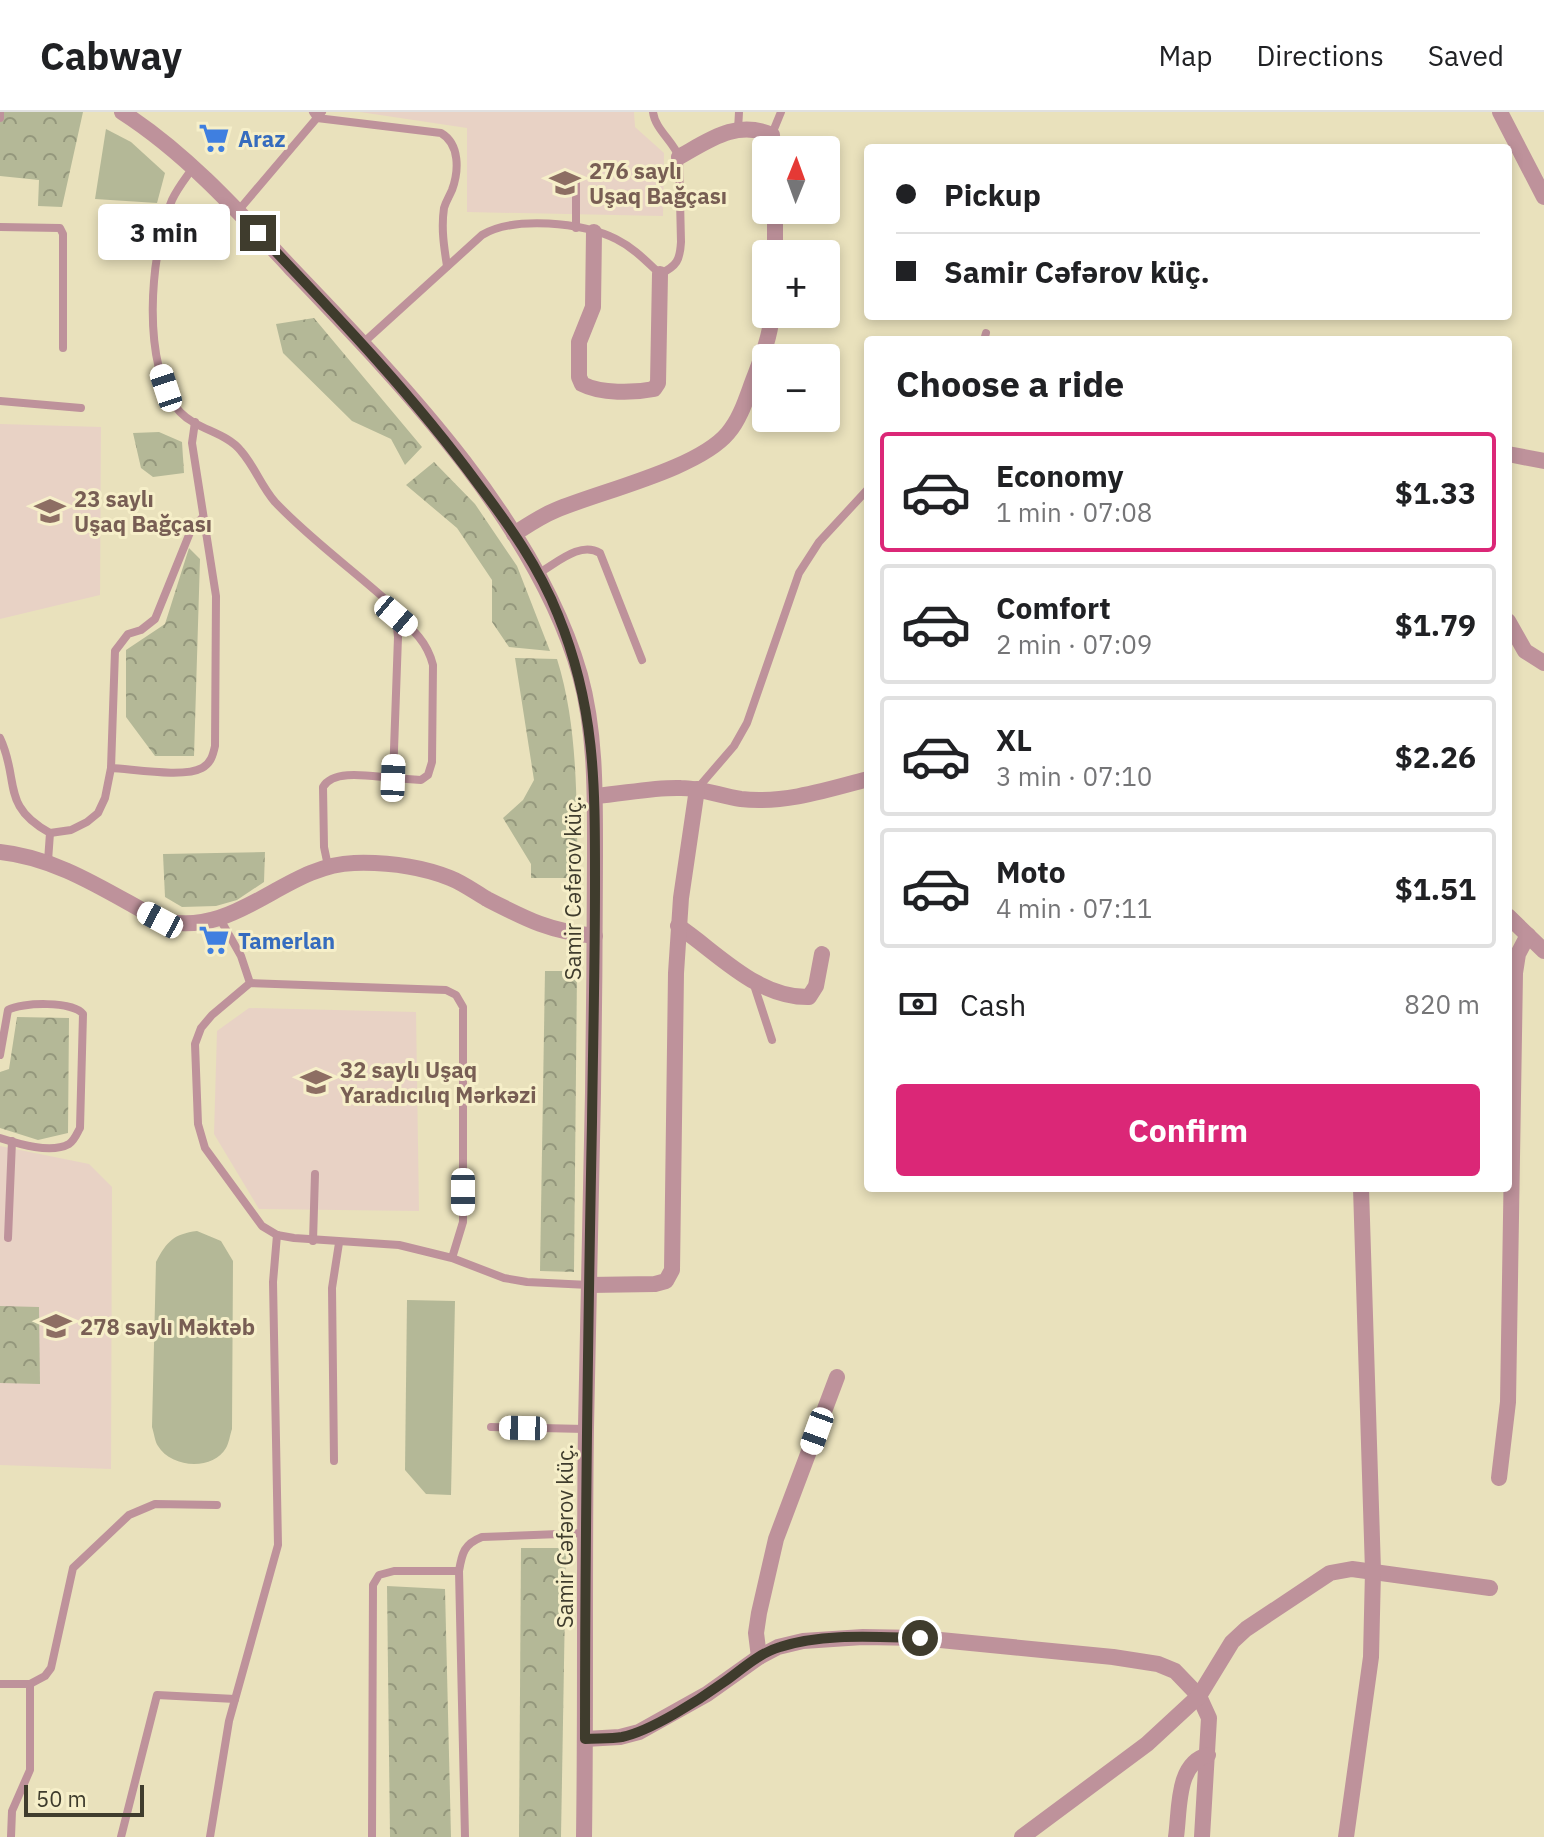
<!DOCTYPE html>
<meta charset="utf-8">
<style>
body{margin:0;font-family:"IBM Plex Sans",sans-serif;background:#f2f2f2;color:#202124;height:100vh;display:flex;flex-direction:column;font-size:30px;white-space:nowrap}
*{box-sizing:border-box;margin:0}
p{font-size:26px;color:#757577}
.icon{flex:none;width:44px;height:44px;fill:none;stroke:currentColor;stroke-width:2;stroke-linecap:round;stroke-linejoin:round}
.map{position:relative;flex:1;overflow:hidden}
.drawer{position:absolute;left:864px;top:224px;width:648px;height:856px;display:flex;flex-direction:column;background:#fff;border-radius:8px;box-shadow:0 4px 12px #0003}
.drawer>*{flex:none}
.hud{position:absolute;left:864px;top:32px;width:648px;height:176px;border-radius:8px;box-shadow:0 4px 12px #0003;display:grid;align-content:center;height:176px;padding:0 32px;background:#fff}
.needle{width:52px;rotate:1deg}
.fabs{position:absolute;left:752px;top:24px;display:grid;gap:16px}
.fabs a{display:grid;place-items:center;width:88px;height:88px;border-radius:8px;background:#fff;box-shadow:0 4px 12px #0003;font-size:40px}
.scale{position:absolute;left:24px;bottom:20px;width:120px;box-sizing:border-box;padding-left:8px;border:4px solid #3f3c2d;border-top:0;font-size:22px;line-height:28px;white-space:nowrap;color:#3f3c2d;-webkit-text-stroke:6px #f6efc9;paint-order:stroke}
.end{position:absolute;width:36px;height:36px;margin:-18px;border:10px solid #3f3c2d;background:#fff;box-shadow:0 0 0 4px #fff}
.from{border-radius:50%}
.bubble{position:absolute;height:56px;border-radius:8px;background:#fff;box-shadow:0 4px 12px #0003;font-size:26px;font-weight:700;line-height:56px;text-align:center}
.car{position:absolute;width:24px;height:48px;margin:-24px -12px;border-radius:10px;box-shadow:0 0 6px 2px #0007;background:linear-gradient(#fff 24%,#345 0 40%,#fff 0 76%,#345 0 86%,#fff 0)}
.hud b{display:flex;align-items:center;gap:28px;height:76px;font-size:30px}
.hud b+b{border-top:2px solid #e0e0e0}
.hud i{width:20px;height:20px;background:#202124}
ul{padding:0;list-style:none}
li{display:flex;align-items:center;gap:24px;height:120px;margin:0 16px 12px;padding:0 16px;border:4px solid #e0e0e0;border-radius:8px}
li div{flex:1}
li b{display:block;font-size:30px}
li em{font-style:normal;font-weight:700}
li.selected{border-color:#db2777}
li>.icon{width:72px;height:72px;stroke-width:1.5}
h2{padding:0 32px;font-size:36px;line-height:96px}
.pay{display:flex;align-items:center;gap:20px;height:88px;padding:0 32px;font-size:30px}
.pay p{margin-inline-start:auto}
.button{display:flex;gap:16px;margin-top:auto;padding:16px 32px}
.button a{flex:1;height:92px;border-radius:8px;background:#db2777;color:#fff;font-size:32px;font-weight:700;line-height:92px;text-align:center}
header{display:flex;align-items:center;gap:48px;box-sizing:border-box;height:112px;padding:0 40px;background:#fff;border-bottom:2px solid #e0e0e0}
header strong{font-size:38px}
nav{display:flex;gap:44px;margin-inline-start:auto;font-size:28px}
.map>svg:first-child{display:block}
</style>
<header>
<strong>Cabway</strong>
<nav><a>Map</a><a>Directions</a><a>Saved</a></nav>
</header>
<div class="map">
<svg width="1544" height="1725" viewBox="0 0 1544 1725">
<defs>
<pattern id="forest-crowns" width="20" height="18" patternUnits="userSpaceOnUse" patternTransform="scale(2)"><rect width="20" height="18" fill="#b4b897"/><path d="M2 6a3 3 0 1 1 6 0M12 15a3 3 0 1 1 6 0" fill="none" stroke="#94977c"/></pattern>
</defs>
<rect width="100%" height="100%" fill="#e9e1bc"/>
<g fill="#e8d2c5">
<path d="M360 0H634L635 15 664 41 663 104 467 100V16Z"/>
<path d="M0 312 101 315 100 483 0 507Z"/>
<path d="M249 896 416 900 419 1099 259 1097 214 1022 217 919Z"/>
<path d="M0 1034 89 1052 112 1075 111 1357 0 1353Z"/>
</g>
<g fill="#b4b897">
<path d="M106 17 131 30 165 61 157 91 95 87Z"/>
<path d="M197 1119 221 1129 233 1149 232 1317C230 1323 229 1331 226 1336 213 1359 171 1356 158 1334 155 1330 154 1321 152 1315L156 1150C167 1129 174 1122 197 1119Z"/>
<path d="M407 1188 455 1189 451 1383 426 1382 405 1358Z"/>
</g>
<g fill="url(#forest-crowns)">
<path d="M0 0H83L62 95 38 94 39 68 0 64Z"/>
<path d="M314 206 422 335 405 353 391 327 352 309 283 241 276 212Z"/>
<path d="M159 320 182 330 184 361 153 365 141 356 133 321Z"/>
<path d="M434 350 475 392 517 454 550 539 509 535 492 510V468L457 416 406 373Z"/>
<path d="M189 436 200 447 194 644H155L126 605V538L165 512Z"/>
<path d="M515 546 557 547C579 617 576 693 578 766H531V752L503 706 523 688 534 668Z"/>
<path d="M265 740 264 770 237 788 216 794 182 795 165 785 163 742Z"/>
<path d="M545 859H577L574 1160 540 1159Z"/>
<path d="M17 905 69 906 68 1021 38 1028 0 1016V960L9 957Z"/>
<path d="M0 1194 39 1195 40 1272 0 1271Z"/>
<path d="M521 1436H566L561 1725H519Z"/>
<path d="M387 1474 445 1477 451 1725H390Z"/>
</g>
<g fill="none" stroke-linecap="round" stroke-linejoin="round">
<g stroke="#be929b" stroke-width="8">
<path d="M313 0 317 6 441 21C460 32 459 59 452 78 449 85 446 89 444 96 441 116 444 135 447 154"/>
<path d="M0 6V0"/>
<path d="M738 18 739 0"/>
<path d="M772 22 781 0"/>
<path d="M192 57C185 67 177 77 172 88 150 139 140 256 180 300 197 318 226 320 241 339 255 355 261 374 275 390 308 425 349 455 385 487L396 504 398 525 393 666C374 665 334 656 323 675L324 735 328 754"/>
<path d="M238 99 322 0"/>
<path d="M0 115 60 116 63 122V236"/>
<path d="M576 116V67"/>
<path d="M984 228 986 221"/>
<path d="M363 231 482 123C513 104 584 110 616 127 634 136 646 149 660 162 677 154 680 148 681 130L679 45C673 29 655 17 653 0"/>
<path d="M0 289 81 296"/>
<path d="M539 461C557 451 580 429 600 441L642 548"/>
<path d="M0 626C20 668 0 694 50 721L48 749"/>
<path d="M111 656C133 657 184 666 202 656 211 651 213 643 215 634L216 484 192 331 195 310"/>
<path d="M393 666 421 668 428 663 432 650 433 553C427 530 414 518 396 504"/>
<path d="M697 677 734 634 747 611 799 461 819 430 868 377"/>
<path d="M50 721 71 718 87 710 98 701 105 686 111 656 115 539 128 522 141 518 155 507 191 418 202 406"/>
<path d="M220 807 241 844 250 871"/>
<path d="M753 870 772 928"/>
<path d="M0 943 8 898C21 890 74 889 83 902L80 1016C77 1021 75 1028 69 1032 51 1042 19 1032 0 1026"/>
<path d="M8 1126 12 1029"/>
<path d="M313 1129 315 1062"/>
<path d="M452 1146 399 1133 294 1126 277 1123 262 1114 205 1036 198 1012 195 932 201 916 212 903 250 871 446 878 456 883 463 895V1110L452 1146 504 1166 527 1170 589 1173"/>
<path d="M491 1315 585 1317"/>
<path d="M334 1349 332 1176 339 1131"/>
<path d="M0 1572H30V1658L12 1699 11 1725"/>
<path d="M30 1572 45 1564 51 1556 73 1456 129 1403 155 1392 217 1393"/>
<path d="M121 1725 157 1583 235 1587"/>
<path d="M210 1725 229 1609 278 1433 273 1170 277 1123"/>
<path d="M372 1725 373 1473 379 1463 394 1459H459"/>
<path d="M465 1725 459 1459C462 1441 464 1432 482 1425L585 1421"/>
</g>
<g stroke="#be929b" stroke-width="16">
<path d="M122 0C186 41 239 100 290 155 399 269 536 409 580 563 596 621 595 683 595 743 595 822 594 902 593 981 591 1093 588 1204 586 1315 584 1452 586 1588 584 1725"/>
<path d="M1500 0 1544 85"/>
<path d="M679 45C708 29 736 7 772 23L773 38"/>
<path d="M594 120 593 195 579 230V265L582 272C601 282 634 281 654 277L658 271 660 162"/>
<path d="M775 142V98"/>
<path d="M1508 342 1544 349"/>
<path d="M514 422C528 413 541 404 556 398 601 379 698 357 728 321 741 306 747 284 754 266 762 245 770 225 772 202"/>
<path d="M1508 509 1525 539 1544 551"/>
<path d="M595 684C623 682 652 675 681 676 702 676 720 684 741 687 783 692 827 678 868 667"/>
<path d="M0 740C59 746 109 781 160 808 236 828 284 753 354 751 387 750 419 754 450 766 463 771 475 780 487 787 528 808 549 819 595 824"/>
<path d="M1508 804 1544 839"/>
<path d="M678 814C718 841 757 886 809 885L816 874 822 842"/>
<path d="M589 1173 655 1172 666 1169 672 1158 676 861 681 786 697 677"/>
<path d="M1499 1366 1508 1290 1515 861 1518 842 1528 823"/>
<path d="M759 1545 756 1521 759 1501 776 1427 837 1265"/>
<path d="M585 1627 620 1625 639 1620 707 1582 759 1545 778 1535 803 1529 863 1525 920 1526 1113 1545 1158 1552 1175 1559 1199 1584 1209 1606 1202 1725"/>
<path d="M1022 1725 1147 1632 1199 1584 1232 1530 1246 1517 1330 1461 1352 1457 1490 1476"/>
<path d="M1176 1725C1180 1697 1176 1651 1208 1643"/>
<path d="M1346 1725 1371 1545 1373 1459 1361 1076"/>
</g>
</g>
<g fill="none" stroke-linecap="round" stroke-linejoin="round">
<path stroke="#3f3c2d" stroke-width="10" d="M258 121C335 202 412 282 478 372 509 413 539 455 558 503 596 596 595 675 595 774 595 852 593 931 592 1010 588 1215 585 1421 585 1627 597 1626 610 1627 622 1625 651 1619 699 1588 724 1570 741 1558 759 1541 780 1535 823 1521 875 1525 920 1526"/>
</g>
<defs>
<g id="supermarket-bare" transform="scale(2.4)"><path d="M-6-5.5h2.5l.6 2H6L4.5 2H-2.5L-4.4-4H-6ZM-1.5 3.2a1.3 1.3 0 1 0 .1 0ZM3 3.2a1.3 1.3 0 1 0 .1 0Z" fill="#3f7fe0" stroke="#f6efc9" stroke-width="2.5" paint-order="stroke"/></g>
<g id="school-bare" transform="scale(2.4)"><path d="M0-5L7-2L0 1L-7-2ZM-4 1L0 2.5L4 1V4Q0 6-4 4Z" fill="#8d6e63" stroke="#f6efc9" stroke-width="2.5" paint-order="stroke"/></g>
</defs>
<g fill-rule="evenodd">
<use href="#supermarket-bare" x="214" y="26"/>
<use href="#school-bare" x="565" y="71"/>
<use href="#school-bare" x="50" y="399"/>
<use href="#supermarket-bare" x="214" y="828"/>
<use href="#school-bare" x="316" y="970"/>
<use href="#school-bare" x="56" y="1214"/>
</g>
<g text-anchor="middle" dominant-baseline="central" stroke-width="6" stroke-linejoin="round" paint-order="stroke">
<g font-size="22" font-weight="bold" fill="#366cbe" stroke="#f6efc9" text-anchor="start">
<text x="238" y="26">Araz</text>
<text x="238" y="828">Tamerlan</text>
</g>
<g font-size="22" font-weight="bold" fill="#785e54" stroke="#f6efc9" text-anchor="start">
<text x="589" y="58">276 saylı<tspan x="589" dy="25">Uşaq Bağçası</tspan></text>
<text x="74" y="386">23 saylı<tspan x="74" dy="25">Uşaq Bağçası</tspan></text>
<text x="340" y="957">32 saylı Uşaq<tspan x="340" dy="25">Yaradıcılıq Mərkəzi</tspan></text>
<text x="80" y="1214">278 saylı Məktəb</text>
</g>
<g font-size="22" fill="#3f3c2d" stroke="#f6efc9">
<text transform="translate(572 776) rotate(-90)">Samir Cəfərov küç.</text>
<text transform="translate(564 1424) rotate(-90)">Samir Cəfərov küç.</text>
</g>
</g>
</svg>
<div class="fabs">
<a><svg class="needle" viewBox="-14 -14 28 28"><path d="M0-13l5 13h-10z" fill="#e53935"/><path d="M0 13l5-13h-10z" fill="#757577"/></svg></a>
<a>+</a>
<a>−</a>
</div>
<div class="scale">50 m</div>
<i class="end from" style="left:920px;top:1526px"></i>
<i class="end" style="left:258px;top:121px"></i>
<div class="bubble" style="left:98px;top:92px;width:132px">3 min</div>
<i class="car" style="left:166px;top:276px;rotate:342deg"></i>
<i class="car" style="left:396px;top:504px;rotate:130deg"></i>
<i class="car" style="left:393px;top:666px;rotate:2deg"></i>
<i class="car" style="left:160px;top:808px;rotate:298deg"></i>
<i class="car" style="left:463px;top:1080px;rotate:180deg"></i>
<i class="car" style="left:523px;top:1316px;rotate:271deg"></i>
<i class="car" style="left:817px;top:1319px;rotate:200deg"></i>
<div class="hud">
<b><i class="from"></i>Pickup</b>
<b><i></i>Samir Cəfərov küç.</b>
</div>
<section class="drawer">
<h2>Choose a ride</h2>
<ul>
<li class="selected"><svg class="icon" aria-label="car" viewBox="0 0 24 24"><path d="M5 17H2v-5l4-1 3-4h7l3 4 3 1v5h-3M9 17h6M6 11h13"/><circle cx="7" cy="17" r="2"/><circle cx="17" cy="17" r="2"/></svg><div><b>Economy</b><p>1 min · 07:08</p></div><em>$1.33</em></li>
<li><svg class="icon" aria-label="car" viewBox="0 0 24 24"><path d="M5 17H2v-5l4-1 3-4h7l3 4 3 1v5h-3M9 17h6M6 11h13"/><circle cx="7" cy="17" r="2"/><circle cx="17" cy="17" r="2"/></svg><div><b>Comfort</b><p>2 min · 07:09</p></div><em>$1.79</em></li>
<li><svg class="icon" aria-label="car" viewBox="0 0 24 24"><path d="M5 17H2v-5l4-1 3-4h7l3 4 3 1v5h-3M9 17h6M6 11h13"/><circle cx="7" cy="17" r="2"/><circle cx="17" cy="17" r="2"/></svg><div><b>XL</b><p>3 min · 07:10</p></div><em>$2.26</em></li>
<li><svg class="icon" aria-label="car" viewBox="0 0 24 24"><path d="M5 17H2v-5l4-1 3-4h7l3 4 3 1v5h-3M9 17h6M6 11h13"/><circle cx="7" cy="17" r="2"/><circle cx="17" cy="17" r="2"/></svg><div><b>Moto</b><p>4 min · 07:11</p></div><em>$1.51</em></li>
</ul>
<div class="pay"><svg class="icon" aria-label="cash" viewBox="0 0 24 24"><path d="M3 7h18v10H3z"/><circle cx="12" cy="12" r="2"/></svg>Cash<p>820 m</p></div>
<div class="button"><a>Confirm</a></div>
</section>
</div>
